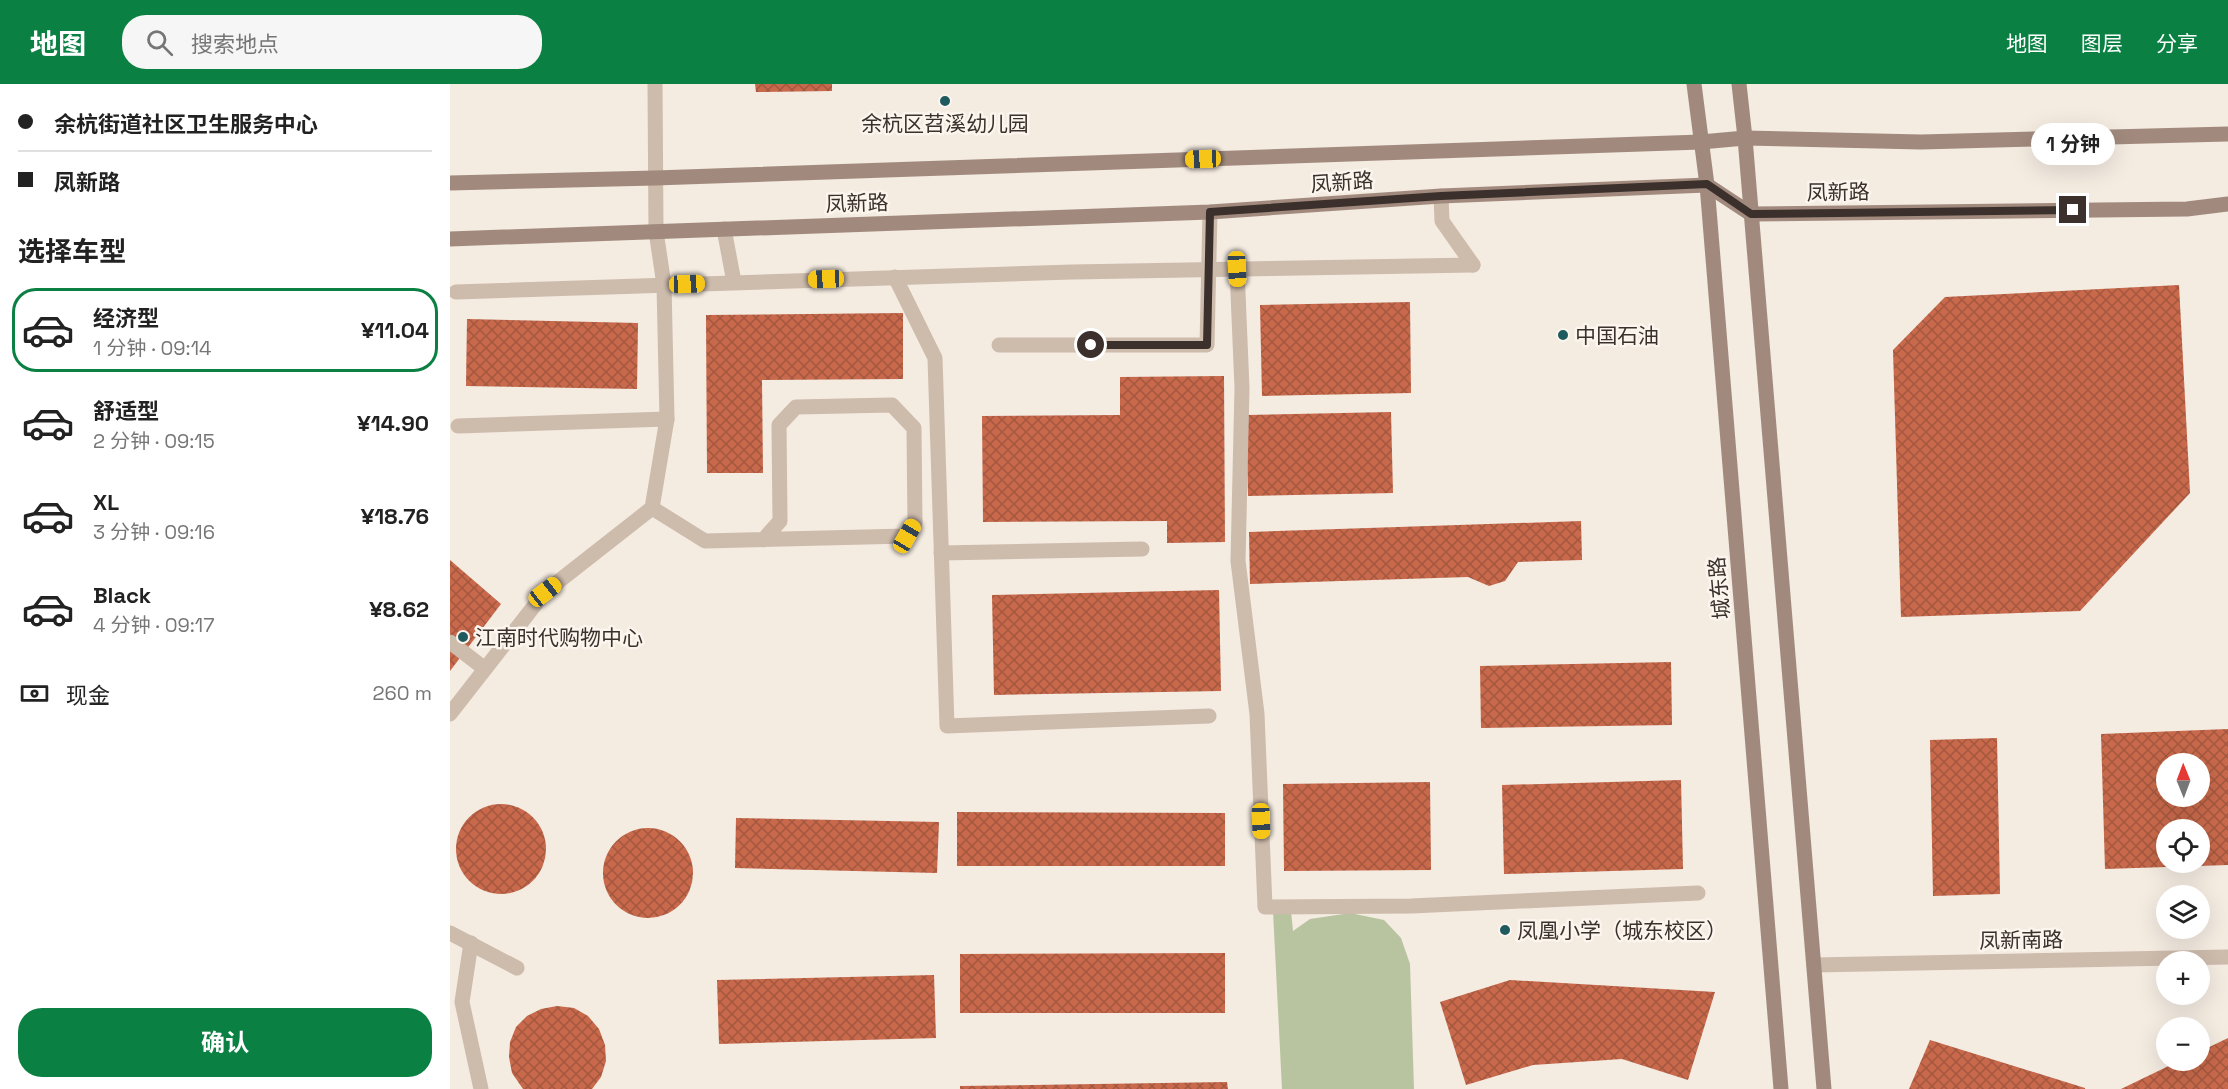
<!DOCTYPE html>
<html lang="zh">
<meta charset="utf-8">
<style>
body{margin:0;font-family:"Space Grotesk","Noto Sans SC",sans-serif;background:#f6f6f6;color:#222;height:100vh;display:flex;flex-direction:column;font-size:22px;white-space:nowrap}
*{box-sizing:border-box;margin:0}
p{font-size:20px;color:#767676}
.icon{flex:none;width:33px;height:33px;fill:none;stroke:currentColor;stroke-width:2;stroke-linecap:round;stroke-linejoin:round}
.map{position:relative;flex:1;overflow:hidden}
.drawer{display:flex;flex-direction:column;background:#fff;width:450px}
.drawer>*{flex:none}
.banner{display:grid;align-content:center;height:132px;padding:0 18px;background:#fff}
.needle{width:39px;rotate:359deg}
.controls{position:absolute;left:1706px;top:669px;display:grid;gap:12px}
.controls a{display:grid;place-items:center;width:54px;height:54px;border-radius:50%;background:#fff;box-shadow:0 6px 24px #0002;font-size:30px}
.end{position:absolute;width:27px;height:27px;margin:-14px;border:8px solid #3b302b;background:#fff;box-shadow:0 0 0 3px #fff}
.from{border-radius:50%}
.bubble{position:absolute;height:42px;border-radius:21px;background:#fff;box-shadow:0 6px 24px #0002;font-size:20px;font-weight:700;line-height:42px;text-align:center}
.car{position:absolute;width:18px;height:36px;margin:-18px -9px;border-radius:8px;box-shadow:0 0 4px 2px #0007;background:linear-gradient(#f5c518 24%,#345 0 40%,#f5c518 0 76%,#345 0 86%,#f5c518 0)}
.banner b{display:flex;align-items:center;gap:21px;height:57px;font-size:22px}
.banner b+b{border-top:2px solid #e0e0e0}
.banner i{width:15px;height:15px;background:#222}
ul{padding:0;list-style:none}
li{display:flex;align-items:center;gap:18px;height:84px;margin:0 12px 9px;padding:0 6px;border:3px solid transparent;border-radius:24px}
li div{flex:1}
li b{display:block;font-size:22px}
li em{font-style:normal;font-weight:700}
li.selected{border-color:#0b8043}
li>.icon{width:54px;height:54px;stroke-width:1.5}
h2{padding:0 18px;font-size:27px;line-height:72px}
.pay{display:flex;align-items:center;gap:15px;height:66px;padding:0 18px;font-size:22px}
.pay p{margin-inline-start:auto}
.button{display:flex;gap:12px;margin-top:auto;padding:12px 18px}
.button a{flex:1;height:69px;border-radius:24px;background:#0b8043;color:#fff;font-size:24px;font-weight:700;line-height:69px;text-align:center}
header{display:flex;align-items:center;gap:36px;box-sizing:border-box;height:84px;padding:0 30px;background:#0b8043;color:#fff}
header strong{font-size:28px}
nav{display:flex;gap:33px;margin-inline-start:auto;font-size:21px}
.search{width:420px;height:54px;background:#f6f6f6;display:flex;align-items:center;gap:15px;box-sizing:border-box;padding:0 21px;border-radius:24px;color:#767676;font-size:22px}
main{display:flex;flex:1;min-height:0}
.map>svg:first-child{display:block}
</style>
<header>
<strong>地图</strong>
<div class="search"><svg class="icon" aria-label="search" viewBox="0 0 24 24"><circle cx="10" cy="10" r="6"/><path d="M15 15l6 6"/></svg>搜索地点</div>
<nav><a>地图</a><a>图层</a><a>分享</a></nav>
</header>
<main>
<section class="drawer">
<div class="banner">
<b><i class="from"></i>余杭街道社区卫生服务中心</b>
<b><i></i>凤新路</b>
</div>
<h2>选择车型</h2>
<ul>
<li class="selected"><svg class="icon" aria-label="car" viewBox="0 0 24 24"><path d="M5 17H2v-5l4-1 3-4h7l3 4 3 1v5h-3M9 17h6M6 11h13"/><circle cx="7" cy="17" r="2"/><circle cx="17" cy="17" r="2"/></svg><div><b>经济型</b><p>1 分钟 · 09:14</p></div><em>¥11.04</em></li>
<li><svg class="icon" aria-label="car" viewBox="0 0 24 24"><path d="M5 17H2v-5l4-1 3-4h7l3 4 3 1v5h-3M9 17h6M6 11h13"/><circle cx="7" cy="17" r="2"/><circle cx="17" cy="17" r="2"/></svg><div><b>舒适型</b><p>2 分钟 · 09:15</p></div><em>¥14.90</em></li>
<li><svg class="icon" aria-label="car" viewBox="0 0 24 24"><path d="M5 17H2v-5l4-1 3-4h7l3 4 3 1v5h-3M9 17h6M6 11h13"/><circle cx="7" cy="17" r="2"/><circle cx="17" cy="17" r="2"/></svg><div><b>XL</b><p>3 分钟 · 09:16</p></div><em>¥18.76</em></li>
<li><svg class="icon" aria-label="car" viewBox="0 0 24 24"><path d="M5 17H2v-5l4-1 3-4h7l3 4 3 1v5h-3M9 17h6M6 11h13"/><circle cx="7" cy="17" r="2"/><circle cx="17" cy="17" r="2"/></svg><div><b>Black</b><p>4 分钟 · 09:17</p></div><em>¥8.62</em></li>
</ul>
<div class="pay"><svg class="icon" aria-label="cash" viewBox="0 0 24 24"><path d="M3 7h18v10H3z"/><circle cx="12" cy="12" r="2"/></svg>现金<p>260 m</p></div>
<div class="button"><a>确认</a></div>
</section>
<div class="map">
<svg width="1778" height="1005" viewBox="0 0 1778 1005">
<defs>
<pattern id="building-cross-hatch" width="8" height="8" patternUnits="userSpaceOnUse" patternTransform="scale(1.5)"><rect width="8" height="8" fill="#c8694b"/><path d="M0 0l8 8M0 8l8-8" fill="none" stroke="#a4573f"/></pattern>
</defs>
<rect width="100%" height="100%" fill="#f4ebe1"/>
<path fill="#b8c4a0" d="M823 827H841L843 847 860 835 900 829 934 836 951 854 960 880 964 1005H832Z"/>
<g fill="url(#building-cross-hatch)" fill-rule="evenodd">
<path d="M305 0H382V7L306 8Z"/>
<path d="M1729 201 1740 409 1630 527 1451 533 1443 266 1495 213Z"/>
<path d="M960 218 961 309 812 312 810 221Z"/>
<path d="M453 229V295L312 296 313 389H257L256 231Z"/>
<path d="M17 235 188 239 187 305 16 302Z"/>
<path d="M774 292 775 458 717 459V437L533 438 532 332 670 331V293Z"/>
<path d="M941 328 943 409 798 412 796 331Z"/>
<path d="M1131 437 1132 476 1068 478 1055 497 1039 502 1018 493 800 500 799 448Z"/>
<path d="M0 476 51 520 0 587Z"/>
<path d="M769 506 771 607 544 611 542 511Z"/>
<path d="M1221 578 1222 641 1031 644 1030 582Z"/>
<path d="M1778 645V781L1655 785 1651 650ZM1716 680H1749V712H1716ZM1716 746H1749V778H1716Z"/>
<path d="M1547 654 1550 810 1483 812 1480 656Z"/>
<path d="M1231 696 1233 785 1054 790 1052 701Z"/>
<path d="M980 698 981 786 834 787 833 700Z"/>
<circle cx="51" cy="765" r="45"/>
<path d="M507 728 775 729V782H507Z"/>
<path d="M286 734 489 738 487 789 285 784Z"/>
<circle cx="198" cy="789" r="45"/>
<path d="M775 869V929H510V870Z"/>
<path d="M484 891 486 954 269 960 267 896Z"/>
<path d="M1060 896 1265 908 1238 996 1172 975 1083 981 1016 1001 990 918Z"/>
<path d="M107 922 124 924 138 932 149 945 155 961 156 977 151 993 142 1005H73L62 989 59 973 60 958 66 943 77 932 91 925Z"/>
<path d="M1778 954V1005H1671L1731 976H1749V968Z"/>
<path d="M1480 956 1635 1004V1005H1459Z"/>
<path d="M777 998 778 1005H510V1002Z"/>
</g>
<g fill="none" stroke-linecap="round" stroke-linejoin="round">
<g stroke="#cdbbac" stroke-width="15">
<path d="M991 112 992 137 1023 181"/>
<path d="M274 145 284 198"/>
<path d="M787 185 792 304 788 477 807 630 815 823 961 822 1248 809"/>
<path d="M445 193 485 274 497 642 759 632"/>
<path d="M6 208 622 188 1023 181"/>
<path d="M549 261H757L760 128"/>
<path d="M8 342 217 335"/>
<path d="M202 424 255 457 457 452 465 439 464 344 442 321 346 323 329 341 330 437 313 456"/>
<path d="M491 469 692 465"/>
<path d="M0 558 35 585"/>
<path d="M21 859 12 918 31 1005"/>
</g>
<g stroke="#cdbbac" stroke-width="15">
<path d="M0 630 95 508 202 424 217 335 214 201 206 147 205 0"/>
<path d="M0 849 67 884"/>
<path d="M1364 881 1778 873"/>
</g>
<g stroke="#a18a7d" stroke-width="15">
<path d="M1244 0 1257 101 1331 1005"/>
<path d="M1289 0 1295 54 1374 1005"/>
<path d="M0 99 205 94 1251 58 1295 54 1471 58 1778 50"/>
<path d="M0 155 760 128 991 112 1257 101 1301 130 1737 125 1778 120"/>
</g>
</g>
<g fill="none" stroke-linecap="round" stroke-linejoin="round">
<path stroke="#3b302b" stroke-width="8" d="M641 261H757L760 128 991 112 1257 100 1301 130 1623 126"/>
</g>
<g fill="#1f5a5e" stroke="#fbf5ee" stroke-width="2">
<circle cx="495" cy="17" r="6"/>
<circle cx="1113" cy="251" r="6"/>
<circle cx="13" cy="553" r="6"/>
<circle cx="1055" cy="846" r="6"/>
</g>
<g text-anchor="middle" dominant-baseline="central" stroke-width="5" stroke-linejoin="round" paint-order="stroke">
<g font-size="21" fill="#3b302b" stroke="#fbf5ee" text-anchor="start">
<text x="495" y="39" text-anchor="middle">余杭区苕溪幼儿园</text>
<text x="1125" y="251">中国石油</text>
<text x="25" y="553">江南时代购物中心</text>
<text x="1067" y="846">凤凰小学（城东校区）</text>
</g>
<g font-size="21" fill="#3b302b" stroke="#fbf5ee">
<text transform="translate(892 98) rotate(-4)">凤新路</text>
<text transform="translate(1388 108) rotate(-1)">凤新路</text>
<text transform="translate(407 119) rotate(-2)">凤新路</text>
<text transform="translate(1269 504) rotate(-95)">城东路</text>
<text transform="translate(1571 856) rotate(-1)">凤新南路</text>
</g>
</g>
</svg>
<div class="controls">
<a><svg class="needle" viewBox="-14 -14 28 28"><path d="M0-13l5 13h-10z" fill="#e53935"/><path d="M0 13l5-13h-10z" fill="#767676"/></svg></a>
<a><svg class="icon" aria-label="locate" viewBox="0 0 24 24"><circle cx="12" cy="12" r="6"/><path d="M12 2v4M12 18v4M2 12h4M18 12h4"/></svg></a>
<a><svg class="icon" aria-label="layers" viewBox="0 0 24 24"><path d="M12 4l9 5-9 5-9-5zM3 14l9 5 9-5"/></svg></a>
<a>+</a>
<a>−</a>
</div>
<i class="end from" style="left:641px;top:261px"></i>
<i class="end" style="left:1623px;top:126px"></i>
<div class="bubble" style="left:1581px;top:39px;width:84px">1 分钟</div>
<i class="car" style="left:753px;top:75px;rotate:268deg"></i>
<i class="car" style="left:787px;top:185px;rotate:177deg"></i>
<i class="car" style="left:376px;top:195px;rotate:268deg"></i>
<i class="car" style="left:237px;top:200px;rotate:88deg"></i>
<i class="car" style="left:457px;top:452px;rotate:30deg"></i>
<i class="car" style="left:95px;top:508px;rotate:52deg"></i>
<i class="car" style="left:811px;top:737px;rotate:178deg"></i>
</div>
</main>
